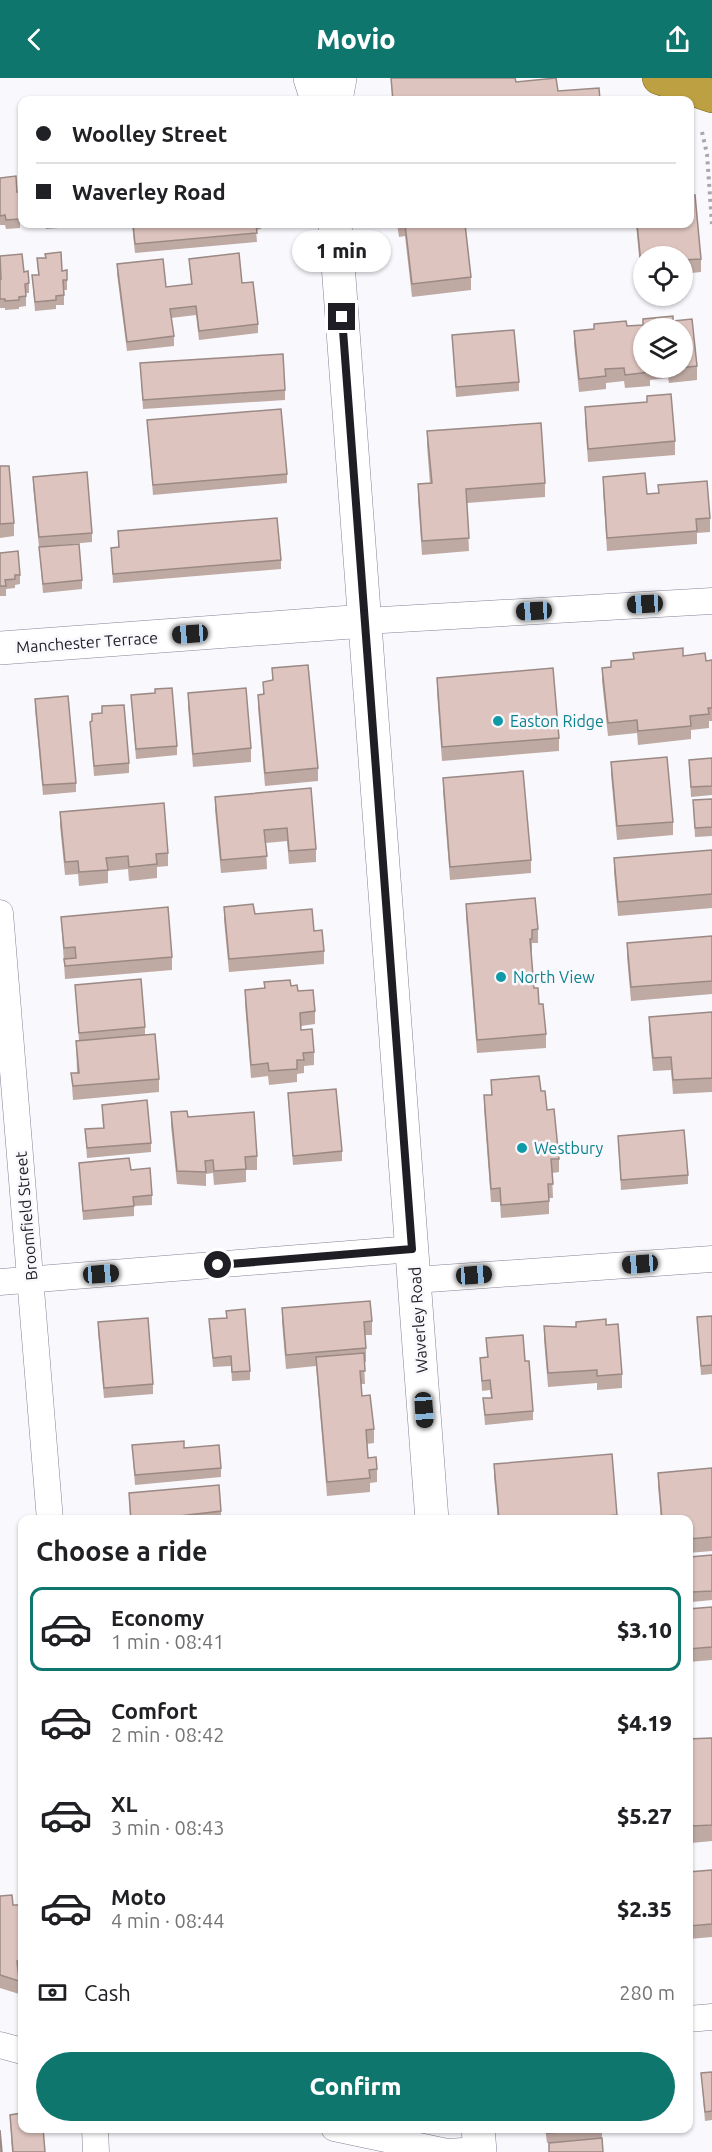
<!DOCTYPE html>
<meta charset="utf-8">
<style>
body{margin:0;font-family:Ubuntu,sans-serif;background:#f2f2f2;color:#202124;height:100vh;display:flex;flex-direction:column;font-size:22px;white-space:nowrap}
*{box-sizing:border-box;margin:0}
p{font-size:20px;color:#757577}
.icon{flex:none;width:33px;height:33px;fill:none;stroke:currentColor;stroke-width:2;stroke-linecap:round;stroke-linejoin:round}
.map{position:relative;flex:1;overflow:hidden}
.drawer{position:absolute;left:18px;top:1437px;width:675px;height:618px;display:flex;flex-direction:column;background:#fff;border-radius:12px;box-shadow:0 2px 4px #0004}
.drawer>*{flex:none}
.banner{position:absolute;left:18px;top:18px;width:676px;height:132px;border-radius:12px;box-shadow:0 2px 4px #0004;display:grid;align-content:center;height:132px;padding:0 18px;background:#fff}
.fabs{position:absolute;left:633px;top:168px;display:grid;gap:12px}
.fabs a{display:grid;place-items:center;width:60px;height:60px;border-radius:50%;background:#fff;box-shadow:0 2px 4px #0004;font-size:30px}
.end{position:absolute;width:27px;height:27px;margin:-14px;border:8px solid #201e25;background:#fff;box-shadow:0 0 0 3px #fff}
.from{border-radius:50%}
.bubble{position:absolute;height:42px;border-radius:21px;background:#fff;box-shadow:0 2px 4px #0004;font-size:20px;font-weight:800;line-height:42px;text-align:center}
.car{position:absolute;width:18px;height:36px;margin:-18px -9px;border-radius:8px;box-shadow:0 0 4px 2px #0007;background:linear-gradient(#222 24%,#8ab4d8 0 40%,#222 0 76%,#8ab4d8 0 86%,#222 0)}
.banner b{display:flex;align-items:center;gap:21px;height:57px;font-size:22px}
.banner b+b{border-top:2px solid #e0e0e0}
.banner i{width:15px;height:15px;background:#202124}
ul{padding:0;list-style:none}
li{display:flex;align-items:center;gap:18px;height:84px;margin:0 12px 9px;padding:0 6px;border:3px solid transparent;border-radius:12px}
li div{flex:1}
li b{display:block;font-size:22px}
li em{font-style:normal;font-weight:800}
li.on{border-color:#0f766e}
li>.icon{width:54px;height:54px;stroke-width:1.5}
h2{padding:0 18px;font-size:27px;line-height:72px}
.pay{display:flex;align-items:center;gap:15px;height:66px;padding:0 18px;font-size:22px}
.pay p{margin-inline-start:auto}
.action{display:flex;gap:12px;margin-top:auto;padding:12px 18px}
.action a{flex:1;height:69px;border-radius:36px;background:#0f766e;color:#fff;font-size:24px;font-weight:800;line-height:69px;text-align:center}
header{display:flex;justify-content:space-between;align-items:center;height:78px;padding:0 18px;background:#0f766e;color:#fff;font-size:27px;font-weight:800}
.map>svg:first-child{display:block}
</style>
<header><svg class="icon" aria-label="back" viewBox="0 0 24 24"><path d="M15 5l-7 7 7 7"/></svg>Movio<svg class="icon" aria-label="share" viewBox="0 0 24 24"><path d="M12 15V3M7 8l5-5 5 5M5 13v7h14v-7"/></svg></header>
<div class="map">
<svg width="712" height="2074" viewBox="0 0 712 2074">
<rect width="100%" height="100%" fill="#f9f8fd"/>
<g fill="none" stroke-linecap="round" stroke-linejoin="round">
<g stroke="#888297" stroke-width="27">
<g id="minor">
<path d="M365 543 712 523"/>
<path d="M0 835 50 1442"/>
<path d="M415 1202 712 1181"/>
<path d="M0 1204 412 1171"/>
<path d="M688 1941 712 1939"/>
<path d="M0 1967 22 1973"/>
<path d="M95 2050 96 2074"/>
<path d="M334 2050 447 2074 480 2072"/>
</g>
</g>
<g stroke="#888297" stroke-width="34">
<g id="tertiary">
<path d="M310 0 317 22"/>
<path d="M336 22 340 0"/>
<path d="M335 146 432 1442"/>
<path d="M0 570 365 543"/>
<path d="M478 2050 480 2074"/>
</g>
</g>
<g stroke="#7b6419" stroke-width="34">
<path id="trunk" d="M659 0 712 18"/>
</g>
<path stroke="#a9a7ad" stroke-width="4" stroke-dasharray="3 4.5" stroke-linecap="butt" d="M702 54 707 76 712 146"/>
<use href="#minor" stroke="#fff" stroke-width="26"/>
<use href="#tertiary" stroke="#fff" stroke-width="33"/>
<use href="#trunk" stroke="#bca042" stroke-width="33"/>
</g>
<g fill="#bfa9a3" fill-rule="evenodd">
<path d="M391 0H515L516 4 600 22H392Z"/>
<path d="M0 100 17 114H22V134H20V150L6 151 5 147H0Z"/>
<path d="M35 146H59V150L46 151 45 146Z"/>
<path d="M132 146H261V151L256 152 257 164 135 175Z"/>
<path d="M397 146H465L471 199V212L412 219 405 158 399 159Z"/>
<path d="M636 146H690L701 181V194L682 196V178H644V200H641Z"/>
<path d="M0 178 24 194 29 205V215H26V228L19 229V231L5 232V230H0Z"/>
<path d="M37 180 62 193 67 192V212H64V227H56V231L35 233 32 197H38Z"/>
<path d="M189 181 242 205 258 246V255L199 262 196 237 171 240 174 258V268L127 273 117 196V186L166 209 191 206Z"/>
<path d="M673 238V243L692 241 697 288V302L669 305 668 300 650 302V308L625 310 624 303 606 305V311L579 314 574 266V253L594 251V246L626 243 627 248 643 247V241ZM644 250H682V290H644Z"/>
<path d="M452 257 519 304V313L456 319Z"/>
<path d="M140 285 285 312V322L143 331Z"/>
<path d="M585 329 675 363V377L588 384 585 343Z"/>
<path d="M147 342 287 396V405L153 417Z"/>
<path d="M427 353 545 405V419L467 425 469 473 422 477 418 420V406H430L427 367Z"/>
<path d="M0 388 14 445V458L0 460Z"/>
<path d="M33 399 92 455V464L39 469 33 408Z"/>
<path d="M603 399 647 416 658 415V407L710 440V454L697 455V466L607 473 603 412Z"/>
<path d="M118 453 281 482V491L113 505 111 470 118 469Z"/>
<path d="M39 469 82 502V511L43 515Z"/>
<path d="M0 475 20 497V506L15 507V510L6 511V518H0Z"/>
<path d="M633 575 683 578 706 583 712 582V643H709V650L691 652V661L638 667 637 655 608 658 602 603V590L611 589V583L633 581Z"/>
<path d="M272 590 318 690V703L265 708 258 630V617L263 616V604L272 603Z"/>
<path d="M437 600 559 660V673L442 683 437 614Z"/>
<path d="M188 615 251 670V684L193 689 188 629Z"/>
<path d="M131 617 177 668V677L136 681Z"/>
<path d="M35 621 76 705V714L43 717 35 631Z"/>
<path d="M90 644 129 685V695L94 698Z"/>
<path d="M712 680V717L691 719 689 682Z"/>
<path d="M611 684 673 744V757L617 762 611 697Z"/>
<path d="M443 700 531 782V795L450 802 443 713Z"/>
<path d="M311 710 316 771V784L289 786 287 763 266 765 267 791 221 795 215 732V719Z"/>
<path d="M712 721V758L695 759 693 722Z"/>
<path d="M60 734 168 775V788L157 789V800L129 803 128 791 108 793V805L79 808 78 796 65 797 60 748Z"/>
<path d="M712 772V830L618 838 614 794V780Z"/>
<path d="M466 826 538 851V865H532V874L531 875 534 910 539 926 546 956V970L477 975 466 839Z"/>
<path d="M224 829 255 836 314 853 324 873V886L229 894 224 842Z"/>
<path d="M61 839 172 879V892L65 901Z"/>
<path d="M712 858V916L631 923 627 879V865Z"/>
<path d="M264 904 291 908 298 913 315 933V946L301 948V952L314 974V987L304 988V995L297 996V1004L269 1007 268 998 251 1000 245 926V912L264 910Z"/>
<path d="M75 907 145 949V957L159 1001V1014L73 1022 71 995H77L76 963H79Z"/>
<path d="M712 934V1014L673 1016 671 992 653 993 649 953V939Z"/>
<path d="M491 1002 541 1013 547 1032 559 1081V1094L552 1095 553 1120H549V1136L501 1140 500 1124H491L484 1031V1017H491Z"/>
<path d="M288 1015 342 1073V1083L293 1087Z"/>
<path d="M102 1027 151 1065V1074L87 1080 85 1051 103 1050Z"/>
<path d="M171 1034 188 1039 257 1078V1092H246V1104L214 1107 213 1095 206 1096V1108L177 1106 171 1048Z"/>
<path d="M618 1058 688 1097V1106L621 1112Z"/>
<path d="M79 1085 131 1092 152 1117V1127L134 1128V1138L83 1142Z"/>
<path d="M282 1230 372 1243V1257H365L366 1270V1284H364L365 1306H361L362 1318 374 1351V1365L367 1366 368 1380 377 1391V1404L370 1405V1414L327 1418 316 1288 286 1291 282 1244Z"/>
<path d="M226 1233 250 1293V1302L232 1303 231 1288 213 1289 209 1241 226 1240Z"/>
<path d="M712 1238V1296L701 1297 697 1239Z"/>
<path d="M98 1244 153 1306V1316L104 1320 98 1254Z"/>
<path d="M606 1247 622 1296V1310L597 1312V1305L548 1309 544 1262V1248L576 1249Z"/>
<path d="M486 1260 525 1283 533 1333V1342L485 1347 483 1320H491L490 1312 482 1313 480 1280 487 1279Z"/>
<path d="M132 1367 184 1370 221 1390V1399L135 1407Z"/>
<path d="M494 1386 617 1437V1442H498L494 1399Z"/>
<path d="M712 1390V1473L688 1475V1442H661L658 1408V1395Z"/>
<path d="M129 1415 221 1433V1442H130Z"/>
<path d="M712 1477V1522L692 1524 690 1479Z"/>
<path d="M712 1529V1582L688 1584V1531Z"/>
<path d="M712 1660V1763L691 1765 688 1731V1661Z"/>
<path d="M712 1792V1859L689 1861 688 1794Z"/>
<path d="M0 1818 13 1827H22V1896H18L19 1916 0 1910Z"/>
<path d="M712 1994V2042L705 2043 701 1995Z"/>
<path d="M10 2037 45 2074H12Z"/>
<path d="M545 2050H602V2060L603 2074H549V2065L586 2062 547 2065Z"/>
</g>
<g fill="#dec4be" stroke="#9b8985" stroke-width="1.5">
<path d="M391 0H515L516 4 556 0 558 13 599 10 600 22H393Z"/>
<path d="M16 98 17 114H22V124L19 125 20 141 6 142 5 137 0 138V100Z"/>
<path d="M695 117 701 181 682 182V178H644V186H641L637 146H690V118Z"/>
<path d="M133 146H256L257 155 135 166Z"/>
<path d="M405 146H465L471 199 412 206Z"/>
<path d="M61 174 62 193 67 192V202H63L64 217 56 218V222L35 224 32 197H39L37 180H46L45 176Z"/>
<path d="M239 175 242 205 253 204 258 246 199 253 196 228 170 231 174 258 127 264 117 186 163 181 166 209 192 206 189 181Z"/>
<path d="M22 176 24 194 28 193 29 205 25 206 26 218 19 219V222L5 223V221H0V201H1L0 178Z"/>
<path d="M673 238V243L692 241 697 288 669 291V290H682V250H644V290H650V294L625 297 624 290 605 291 606 298 579 301 574 253 594 251V246L626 243 627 248 643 247V241Z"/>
<path d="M514 252 519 304 456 309 452 257Z"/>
<path d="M283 276 285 312 143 322 140 285Z"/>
<path d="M671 316 675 363 588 371 585 329 647 324V318Z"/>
<path d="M281 331 287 396 153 407 147 342Z"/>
<path d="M541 345 545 405 466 411 469 460 422 463 418 406 432 405 427 353Z"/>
<path d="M0 388H9L14 445 0 446Z"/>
<path d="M87 394 92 455 39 459 33 399Z"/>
<path d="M645 395 647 416 659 415 658 407 707 403 710 440 696 441 697 453 607 460 603 399Z"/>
<path d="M277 440 281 482 113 496 111 470 119 469 118 453Z"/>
<path d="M79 466 82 502 43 506 39 469Z"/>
<path d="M18 473 20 497H15V501L5 502 6 508H0V475Z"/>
<path d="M683 570V578L705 575 706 583 712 582V630H708L709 636 690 638 691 648 638 653 637 642 608 645 602 590 611 589V583L634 581 633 575Z"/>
<path d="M308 587 318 690 265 695 258 617 264 616 263 604 273 602 272 590Z"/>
<path d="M553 590 559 660 442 669 437 600Z"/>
<path d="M172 610 177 668 136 671 131 617 155 615V611Z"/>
<path d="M246 610 251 670 193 676 188 615Z"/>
<path d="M68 618 76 705 43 707 35 621Z"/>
<path d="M124 627 129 685 94 688 90 644 92 643V636L102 635V628Z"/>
<path d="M667 679 673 744 617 748 611 684Z"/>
<path d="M712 680V708L691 709 689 682Z"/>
<path d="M523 693 531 782 450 789 443 700Z"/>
<path d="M311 710 316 771 289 773 287 750 264 752 267 778 221 782 215 719Z"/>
<path d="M712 721V749L695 750 693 722Z"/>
<path d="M164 725 168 775 156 776 157 786 129 789 128 778 106 780 108 792 79 794 78 783 65 784 60 734Z"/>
<path d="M712 772V816L618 824 614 780Z"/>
<path d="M535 820 538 851 532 852V861H530L534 910H538L539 926H543L546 956 477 962 466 826Z"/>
<path d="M253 826 255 836 312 831 314 853 322 852 324 873 229 881 224 829Z"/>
<path d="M168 829 172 879 65 888 64 881 76 880 75 869 64 870 61 839Z"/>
<path d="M712 858V903L631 909 627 865Z"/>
<path d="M141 901 145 949 79 955 75 907Z"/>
<path d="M290 902 291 908 297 907 298 913 313 912 315 933 300 935 301 952 312 951 314 974 303 975 304 982H297V991L269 993 268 985 251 987 245 912 265 910 264 904Z"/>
<path d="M712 934V1000L673 1002 671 979 653 980 649 939Z"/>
<path d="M155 956 159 1001 73 1008 71 995H79L76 963Z"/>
<path d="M539 998 541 1013H545L547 1032 554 1031 559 1081H551L553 1106H548L549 1123 501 1127 500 1110 491 1111 484 1017H492L491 1002Z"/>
<path d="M336 1011 342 1073 293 1078 288 1015Z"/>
<path d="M147 1022 151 1065 87 1070 85 1051 104 1050 102 1027Z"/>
<path d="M187 1033 188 1039 254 1034 257 1078 245 1079 246 1091 214 1093 213 1082 205 1083 206 1094 177 1093 171 1034Z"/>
<path d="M684 1052 688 1097 621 1102 618 1058Z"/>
<path d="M129 1080 131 1092 150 1090 152 1117 133 1119 134 1128 83 1133 79 1085Z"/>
<path d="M370 1223 372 1243 364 1244 366 1270 286 1277 282 1230Z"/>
<path d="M245 1231 250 1293 232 1294 231 1278 213 1280 209 1241 227 1240 226 1233Z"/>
<path d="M712 1238V1287L701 1288 697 1239Z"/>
<path d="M148 1240 153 1306 104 1310 98 1244Z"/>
<path d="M606 1241V1247L618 1246 622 1296 597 1298V1292L548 1295 544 1248 576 1249V1244Z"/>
<path d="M523 1257 525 1283H529L533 1333 485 1337 483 1320H492L490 1302 482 1303 480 1280 488 1279 486 1260Z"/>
<path d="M364 1275 365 1293H360L362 1318 370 1317 374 1351 366 1352 368 1380 376 1379 377 1391 369 1392 370 1400 327 1404 316 1279Z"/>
<path d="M184 1363V1370L219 1367 221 1390 135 1397 132 1367Z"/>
<path d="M612 1376 617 1437 563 1442H499L494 1386Z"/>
<path d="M712 1390V1459L688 1461V1442H662L658 1395Z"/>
<path d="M219 1407 221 1433 146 1442H131L129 1415Z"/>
<path d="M712 1477V1513L692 1514 690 1479Z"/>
<path d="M712 1529V1569L688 1571V1531Z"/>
<path d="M712 1660V1747L691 1748 688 1714V1661Z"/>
<path d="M712 1792V1846L689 1848 688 1794Z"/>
<path d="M12 1817 13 1827H22V1882L17 1883 19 1903 0 1897V1818Z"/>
<path d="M712 1994V2033L705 2034 701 1995Z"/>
<path d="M22 2035V2050H43L45 2074H13L10 2037Z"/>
<path d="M546 2050H602V2051L547 2055Z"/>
<path d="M0 2052 2 2074H0Z"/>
<path d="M602 2060 603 2074H549V2065Z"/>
</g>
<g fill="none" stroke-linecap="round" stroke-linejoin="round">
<path stroke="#201e25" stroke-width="8" d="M218 1187 412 1171 342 239"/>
</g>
<g fill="#0f9aa8" stroke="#f9f8fd" stroke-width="2">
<circle cx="498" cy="643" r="6"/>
<circle cx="501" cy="899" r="6"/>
<circle cx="522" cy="1070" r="6"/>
</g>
<g text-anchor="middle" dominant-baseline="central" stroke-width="5" stroke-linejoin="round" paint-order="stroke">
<g font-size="16" fill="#201e25" stroke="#f9f8fd">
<text transform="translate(87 564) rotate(-4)">Manchester Terrace</text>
<text transform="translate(26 1138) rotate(-95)">Broomfield Street</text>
<text transform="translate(418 1242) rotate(-94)">Waverley Road</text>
</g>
<g font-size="16" fill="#0d838f" stroke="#f9f8fd" text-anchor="start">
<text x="510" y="643">Easton Ridge</text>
<text x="513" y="899">North View</text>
<text x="534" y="1070">Westbury</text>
</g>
</g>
</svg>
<div class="fabs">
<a><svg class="icon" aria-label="locate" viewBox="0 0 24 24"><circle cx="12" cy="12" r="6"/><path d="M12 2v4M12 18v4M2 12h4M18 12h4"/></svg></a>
<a><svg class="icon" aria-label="layers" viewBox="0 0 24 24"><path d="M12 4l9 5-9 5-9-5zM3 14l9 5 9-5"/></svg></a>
</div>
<i class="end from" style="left:218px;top:1187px"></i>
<i class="end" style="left:342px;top:239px"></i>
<div class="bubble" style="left:292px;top:152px;width:99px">1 min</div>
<i class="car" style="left:645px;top:526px;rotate:267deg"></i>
<i class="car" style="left:534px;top:533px;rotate:267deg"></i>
<i class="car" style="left:190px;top:556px;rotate:266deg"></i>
<i class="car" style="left:640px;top:1186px;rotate:266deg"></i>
<i class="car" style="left:101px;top:1196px;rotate:86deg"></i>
<i class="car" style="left:474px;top:1197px;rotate:86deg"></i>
<i class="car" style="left:424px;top:1332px;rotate:176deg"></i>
<div class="banner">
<b><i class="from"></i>Woolley Street</b>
<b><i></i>Waverley Road</b>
</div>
<section class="drawer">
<h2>Choose a ride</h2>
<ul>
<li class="on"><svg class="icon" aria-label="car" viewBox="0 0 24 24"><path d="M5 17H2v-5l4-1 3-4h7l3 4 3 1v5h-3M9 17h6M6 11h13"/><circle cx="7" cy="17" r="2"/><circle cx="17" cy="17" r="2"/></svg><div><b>Economy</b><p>1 min · 08:41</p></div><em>$3.10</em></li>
<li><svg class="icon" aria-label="car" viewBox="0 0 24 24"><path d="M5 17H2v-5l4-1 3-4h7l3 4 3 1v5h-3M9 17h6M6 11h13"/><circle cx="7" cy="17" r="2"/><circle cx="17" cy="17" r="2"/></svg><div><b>Comfort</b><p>2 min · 08:42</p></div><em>$4.19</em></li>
<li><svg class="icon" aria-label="car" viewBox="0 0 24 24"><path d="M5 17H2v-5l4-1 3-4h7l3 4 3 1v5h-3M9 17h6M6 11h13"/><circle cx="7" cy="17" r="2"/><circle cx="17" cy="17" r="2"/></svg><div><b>XL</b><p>3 min · 08:43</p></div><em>$5.27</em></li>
<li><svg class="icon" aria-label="car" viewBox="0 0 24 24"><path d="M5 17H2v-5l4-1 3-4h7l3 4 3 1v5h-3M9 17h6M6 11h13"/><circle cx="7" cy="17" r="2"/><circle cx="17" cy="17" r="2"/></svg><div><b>Moto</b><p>4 min · 08:44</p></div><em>$2.35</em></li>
</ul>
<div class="pay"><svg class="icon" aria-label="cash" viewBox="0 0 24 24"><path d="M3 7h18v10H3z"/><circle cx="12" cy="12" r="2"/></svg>Cash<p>280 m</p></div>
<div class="action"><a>Confirm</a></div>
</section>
</div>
